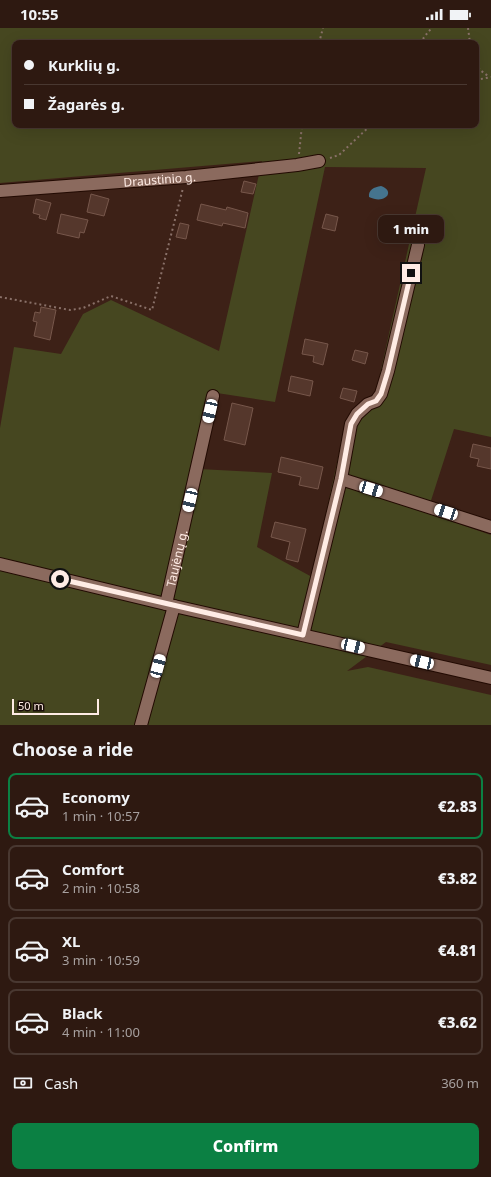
<!DOCTYPE html>
<meta charset="utf-8">
<style>
body{margin:0;font-family:"Noto Sans",sans-serif;background:#3a261f;color:#f1f3f6;height:100vh;display:flex;flex-direction:column;font-size:15px;white-space:nowrap}
*{box-sizing:border-box;margin:0}
p{font-size:13px;color:#a7a09f}
.icon{flex:none;width:22px;height:22px;fill:none;stroke:currentColor;stroke-width:2;stroke-linecap:round;stroke-linejoin:round}
.map{position:relative;height:697px;overflow:hidden}
.panel{display:flex;flex-direction:column;background:#2e1911;flex:1}
.panel>*{flex:none}
.top-card{position:absolute;left:12px;top:12px;width:467px;height:88px;border-radius:8px;box-shadow:0 4px 16px #0002,0 0 0 1px #493831;display:grid;align-content:center;height:88px;padding:0 12px;background:#2e1911}
.scale{position:absolute;left:12px;bottom:10px;width:87px;box-sizing:border-box;padding-left:4px;border:2px solid #ffece5;border-top:0;font-size:11px;line-height:14px;white-space:nowrap;color:#ffece5;-webkit-text-stroke:3px #1b0f0a;paint-order:stroke}
.end{position:absolute;width:18px;height:18px;margin:-9px;border:5px solid #ffece5;background:#111;box-shadow:0 0 0 2px #111}
.from{border-radius:50%}
.bubble{position:absolute;height:28px;border-radius:8px;background:#2e1911;box-shadow:0 4px 16px #0002,0 0 0 1px #493831;font-size:13px;font-weight:800;line-height:28px;text-align:center}
.car{position:absolute;width:12px;height:24px;margin:-12px -6px;border-radius:5px;box-shadow:0 0 3px 1px #0007;background:linear-gradient(#fff 24%,#345 0 40%,#fff 0 76%,#345 0 86%,#fff 0)}
.top-card b{display:flex;align-items:center;gap:14px;height:38px;font-size:15px}
.top-card b+b{border-top:1px solid #493831}
.top-card i{width:10px;height:10px;background:#f1f3f6}
ul{padding:0;list-style:none}
li{display:flex;align-items:center;gap:12px;height:66px;margin:0 8px 6px;padding:0 4px;border:2px solid #493831;border-radius:8px}
li div{flex:1}
li b{display:block;font-size:15px}
li em{font-style:normal;font-weight:800}
li.active{border-color:#0b8043}
li>.icon{width:36px;height:36px;stroke-width:1.5}
h2{padding:0 12px;font-size:18px;line-height:48px}
.pay{display:flex;align-items:center;gap:10px;height:44px;padding:0 12px;font-size:15px}
.pay p{margin-inline-start:auto}
.primary-button{display:flex;gap:8px;margin-top:auto;padding:8px 12px}
.primary-button a{flex:1;height:46px;border-radius:8px;background:#0b8043;color:#fff;font-size:16px;font-weight:800;line-height:46px;text-align:center}
.status{display:flex;justify-content:space-between;align-items:center;height:28px;padding:0 20px;background:#2e1911;direction:ltr}
.status svg{height:11px;fill:currentColor}
.map>svg:first-child{display:block}
</style>
<div class="status"><b>10:55</b><svg viewBox="0 0 49 12"><path d="M0 12V9h3v3zM5 12V6h3v6zM10 12V3h3v9zM15 12V0h3v12zM26 1h20v11H26zM47 4h2v5h-2z"/></svg></div>
<div class="map">
<svg width="491" height="697" viewBox="0 0 491 697">
<rect width="100%" height="100%" fill="#3d2117"/>
<path fill="#464720" fill-rule="evenodd" d="M0 0H491V409L454 401 427 485 491 507V637L386 614 347 643 368 639 491 667V697H0V400L14 319 61 326 83 286 111 272 219 323 262 133 0 155ZM15 15H476V97H15ZM325 139 426 140 376 364 346 393 312 549 257 519 272 445 199 441 217 365 275 374Z"/>
<path fill="#45748e" d="M381 158C396 163 385 177 369 169 368 162 374 159 381 158Z"/>
<g fill="#55372c" stroke="#77574b">
<path d="M244 153 256 156 253 166 241 164Z"/>
<path d="M91 166 109 171 104 188 87 184Z"/>
<path d="M36 171 51 175 46 192 39 190 40 187 33 185Z"/>
<path d="M201 176 226 182 227 179 248 185 245 200 223 195 222 198 197 192Z"/>
<path d="M61 186 88 192 84 205 80 204 79 210 57 205Z"/>
<path d="M326 186 338 189 335 203 322 200Z"/>
<path d="M180 195 189 197 186 211 176 209Z"/>
<path d="M41 279 56 282 50 312 34 308 37 294 33 293 35 284 40 285Z"/>
<path d="M305 311 328 316 323 337 313 334 314 328 302 326Z"/>
<path d="M355 322 368 325 365 336 352 332Z"/>
<path d="M291 348 313 353 310 368 288 363Z"/>
<path d="M343 360 357 363 354 374 340 370Z"/>
<path d="M232 375 253 380 245 417 224 412Z"/>
<path d="M473 416 491 420V441L477 438 479 431 470 429Z"/>
<path d="M281 429 323 439 318 461 299 457 301 449 278 444Z"/>
<path d="M275 494 306 501 298 534 286 531 290 514 271 509Z"/>
</g>
<g fill="none" stroke-linecap="round" stroke-linejoin="round">
<g stroke="#220a02" stroke-width="14">
<g id="minor">
<path id="s1" d="M0 163 186 149 297 137 319 133"/>
<path d="M341 451 491 499"/>
<path d="M0 536 174 578 491 650"/>
<path id="s2" d="M166 576 213 368"/>
<path d="M303 607 341 451 351 396 357 386 368 376 376 373 381 366 388 343 418 217"/>
<path d="M141 697 174 578"/>
</g>
</g>
<g stroke="#8a7169" stroke-width="2" stroke-dasharray="2 3" stroke-linecap="butt">
<path d="M468 0 470 15"/>
<path d="M319 15 323 0"/>
<path d="M420 15 428 4 432 0"/>
<path d="M476 35 480 42 488 48"/>
<path d="M476 52 491 49"/>
<path d="M299 126 302 97"/>
<path d="M330 130 339 127 371 97"/>
<path d="M0 269 70 282 83 280 111 268 152 282 183 160"/>
</g>
<use href="#minor" stroke="#8b6a5e" stroke-width="12"/>
</g>
<g fill="none" stroke-linecap="round" stroke-linejoin="round">
<path stroke="#ffece5" stroke-width="5" d="M60 551 303 607 341 451 351 396 357 386 368 376 376 373 381 366 388 343 411 245"/>
</g>
<g text-anchor="middle" dominant-baseline="central" stroke-width="3" stroke-linejoin="round" paint-order="stroke">
<g font-size="12" fill="#ffece5" stroke="#1b0f0a">
<text stroke="none"><textPath href="#s1" startOffset="160">Draustinio g.</textPath></text>
<text stroke="none"><textPath href="#s2" startOffset="47">Taujėnų g.</textPath></text>
</g>
</g>
</svg>
<div class="scale">50 m</div>
<i class="end from" style="left:60px;top:551px"></i>
<i class="end" style="left:411px;top:245px"></i>
<div class="bubble" style="left:378px;top:187px;width:66px">1 min</div>
<i class="car" style="left:210px;top:383px;rotate:193deg"></i>
<i class="car" style="left:371px;top:461px;rotate:107deg"></i>
<i class="car" style="left:190px;top:472px;rotate:193deg"></i>
<i class="car" style="left:446px;top:484px;rotate:288deg"></i>
<i class="car" style="left:353px;top:618px;rotate:103deg"></i>
<i class="car" style="left:422px;top:634px;rotate:283deg"></i>
<i class="car" style="left:158px;top:638px;rotate:15deg"></i>
<div class="top-card">
<b><i class="from"></i>Kurklių g.</b>
<b><i></i>Žagarės g.</b>
</div>
</div>
<section class="panel">
<h2>Choose a ride</h2>
<ul>
<li class="active"><svg class="icon" aria-label="car" viewBox="0 0 24 24"><path d="M5 17H2v-5l4-1 3-4h7l3 4 3 1v5h-3M9 17h6M6 11h13"/><circle cx="7" cy="17" r="2"/><circle cx="17" cy="17" r="2"/></svg><div><b>Economy</b><p>1 min · 10:57</p></div><em>€2.83</em></li>
<li><svg class="icon" aria-label="car" viewBox="0 0 24 24"><path d="M5 17H2v-5l4-1 3-4h7l3 4 3 1v5h-3M9 17h6M6 11h13"/><circle cx="7" cy="17" r="2"/><circle cx="17" cy="17" r="2"/></svg><div><b>Comfort</b><p>2 min · 10:58</p></div><em>€3.82</em></li>
<li><svg class="icon" aria-label="car" viewBox="0 0 24 24"><path d="M5 17H2v-5l4-1 3-4h7l3 4 3 1v5h-3M9 17h6M6 11h13"/><circle cx="7" cy="17" r="2"/><circle cx="17" cy="17" r="2"/></svg><div><b>XL</b><p>3 min · 10:59</p></div><em>€4.81</em></li>
<li><svg class="icon" aria-label="car" viewBox="0 0 24 24"><path d="M5 17H2v-5l4-1 3-4h7l3 4 3 1v5h-3M9 17h6M6 11h13"/><circle cx="7" cy="17" r="2"/><circle cx="17" cy="17" r="2"/></svg><div><b>Black</b><p>4 min · 11:00</p></div><em>€3.62</em></li>
</ul>
<div class="pay"><svg class="icon" aria-label="cash" viewBox="0 0 24 24"><path d="M3 7h18v10H3z"/><circle cx="12" cy="12" r="2"/></svg>Cash<p>360 m</p></div>
<div class="primary-button"><a>Confirm</a></div>
</section>
